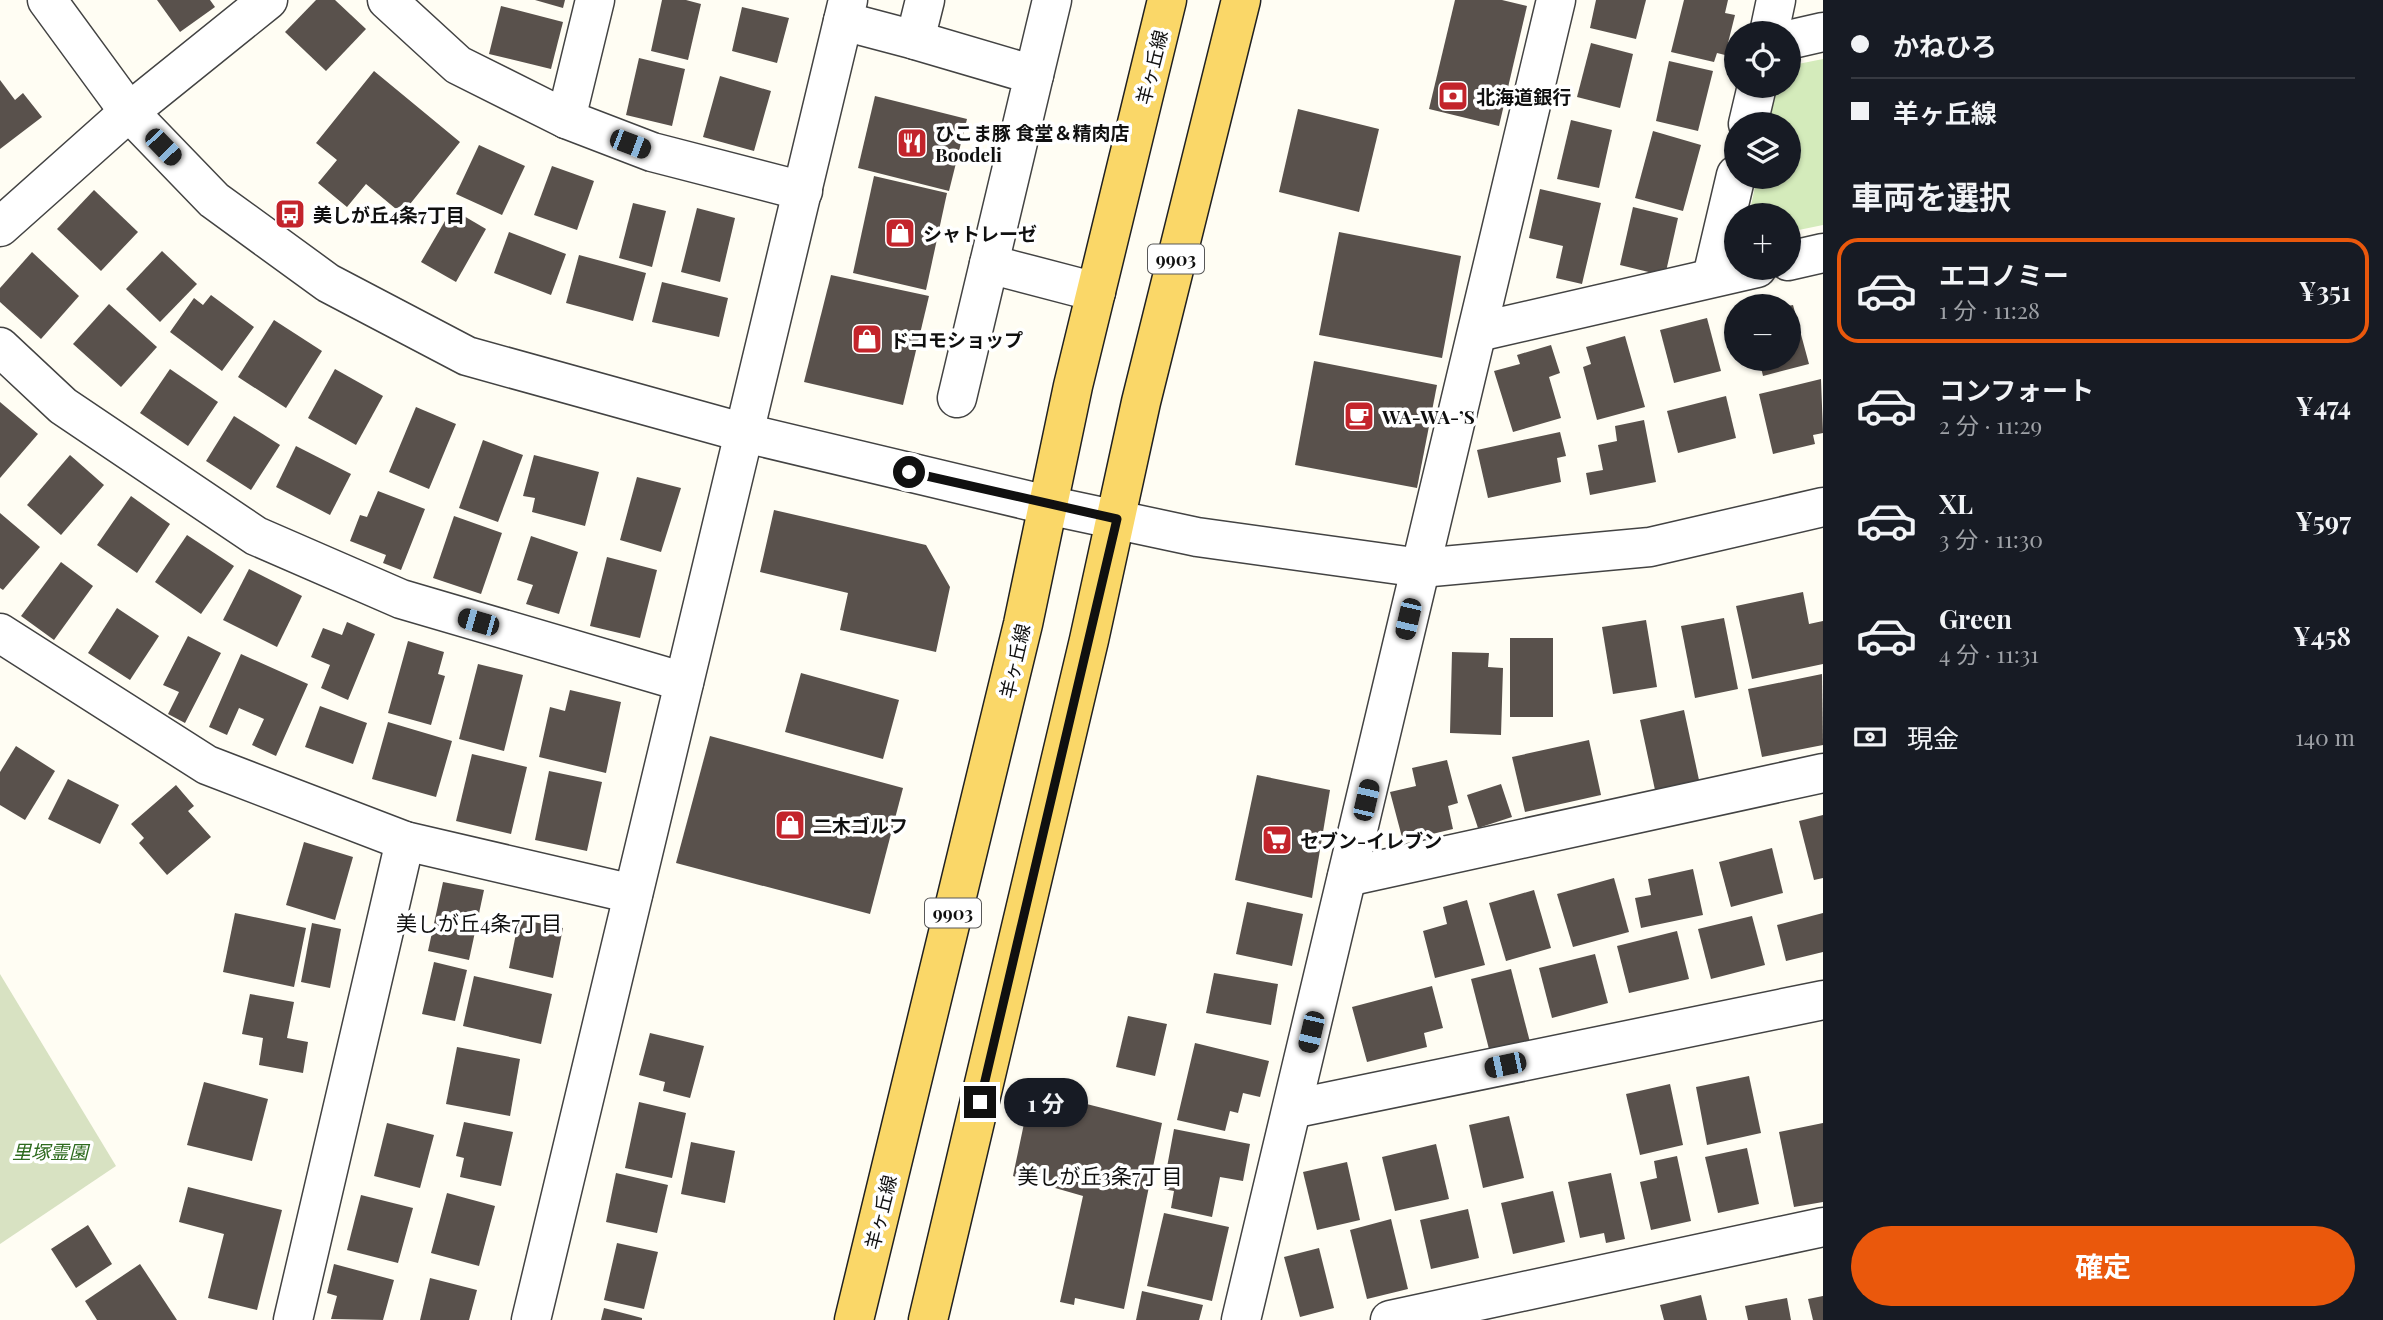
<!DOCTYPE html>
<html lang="ja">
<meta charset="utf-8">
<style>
body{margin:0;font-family:"Playfair Display","Noto Sans JP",serif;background:#242831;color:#f1f3f6;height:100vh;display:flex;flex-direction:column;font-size:26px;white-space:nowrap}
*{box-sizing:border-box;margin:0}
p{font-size:23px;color:#9ea1a6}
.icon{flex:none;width:38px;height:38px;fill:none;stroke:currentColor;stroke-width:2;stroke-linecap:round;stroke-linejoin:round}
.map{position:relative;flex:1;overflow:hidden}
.sheet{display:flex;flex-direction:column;background:#171b24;width:560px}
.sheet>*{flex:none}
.banner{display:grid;align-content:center;height:154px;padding:0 28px;background:#171b24}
.buttons{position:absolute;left:1724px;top:21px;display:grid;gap:14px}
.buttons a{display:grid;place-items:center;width:77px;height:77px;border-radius:50%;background:#171b24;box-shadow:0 2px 5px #0004;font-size:35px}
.end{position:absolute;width:32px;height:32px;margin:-16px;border:9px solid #101010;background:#fff;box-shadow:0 0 0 4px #fff}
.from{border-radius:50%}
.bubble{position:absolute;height:49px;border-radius:24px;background:#171b24;box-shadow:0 2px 5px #0004;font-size:23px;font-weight:700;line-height:49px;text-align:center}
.car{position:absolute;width:21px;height:42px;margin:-21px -10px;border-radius:9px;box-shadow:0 0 5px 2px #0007;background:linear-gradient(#222 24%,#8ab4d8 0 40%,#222 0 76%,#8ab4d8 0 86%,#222 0)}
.banner b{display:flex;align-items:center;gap:24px;height:66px;font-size:26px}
.banner b+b{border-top:2px solid #363941}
.banner i{width:18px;height:18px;background:#f1f3f6}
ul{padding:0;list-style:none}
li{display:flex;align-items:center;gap:21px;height:105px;margin:0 14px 10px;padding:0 14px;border:4px solid transparent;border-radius:21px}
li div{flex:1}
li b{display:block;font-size:26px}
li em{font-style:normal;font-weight:700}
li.selected{border-color:#ea580c}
li>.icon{width:63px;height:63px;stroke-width:1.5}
h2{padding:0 28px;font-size:32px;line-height:84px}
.pay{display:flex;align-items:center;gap:18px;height:77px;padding:0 28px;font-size:26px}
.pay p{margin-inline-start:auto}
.cta{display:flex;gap:14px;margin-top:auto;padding:14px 28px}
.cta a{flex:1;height:80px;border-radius:42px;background:#ea580c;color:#fff;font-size:28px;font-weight:700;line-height:80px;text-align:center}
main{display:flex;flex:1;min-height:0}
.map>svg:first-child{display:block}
</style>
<main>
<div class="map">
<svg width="1823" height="1320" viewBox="0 0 1823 1320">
<rect width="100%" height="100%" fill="#fffdf3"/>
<path fill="#d4ebbb" d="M1823 59V225L1789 232 1788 215H1749L1757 177H1788V124H1768L1777 86H1788L1789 69 1793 65Z"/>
<path fill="#d8e2c2" d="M0 974 116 1166 0 1244Z"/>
<g fill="#59514c">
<path d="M157 0H210L215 7 180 32Z"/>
<path d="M316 0H335L366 29 326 71 285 32Z"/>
<path d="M535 0H565L563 8Z"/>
<path d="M662 0H686L701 4 688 60 651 51Z"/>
<path d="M1455 0H1502L1527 6 1499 126 1429 109Z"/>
<path d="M1596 0H1646L1636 39 1590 28Z"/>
<path d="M1684 0H1728L1725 13 1735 15 1725 55 1717 53 1714 62 1671 52Z"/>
<path d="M501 6 563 22 551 69 489 54Z"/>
<path d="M742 7 789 18 777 63 732 51Z"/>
<path d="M1591 43 1633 54 1620 108 1577 97Z"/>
<path d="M639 58 685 69 672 126 626 115Z"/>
<path d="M1669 61 1713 71 1698 131 1656 121Z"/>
<path d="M374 71 460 142 402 214 366 184 347 207 318 183 337 160 316 143Z"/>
<path d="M720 76 771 91 754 151 703 137Z"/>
<path d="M0 80 15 100 23 93 42 117 0 149Z"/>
<path d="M875 96 967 119 949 191 858 168Z"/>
<path d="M1298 109 1379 129 1359 212 1279 192Z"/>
<path d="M1571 120 1612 130 1599 188 1557 179Z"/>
<path d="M1653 131 1701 145 1683 211 1635 198Z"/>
<path d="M479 145 525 166 502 215 456 194Z"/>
<path d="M552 166 594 181 577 230 534 215Z"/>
<path d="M874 176 947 193 926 290 853 273Z"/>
<path d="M1540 189 1601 203 1582 284 1556 278 1563 246 1529 238Z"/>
<path d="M94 190 138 232 101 271 57 229Z"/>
<path d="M633 203 666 211 652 267 619 258Z"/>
<path d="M1633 207 1678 218 1665 276 1620 265Z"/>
<path d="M697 208 735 218 720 282 681 272Z"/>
<path d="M452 209 486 229 456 282 421 262Z"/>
<path d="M509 232 566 254 551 295 494 273Z"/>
<path d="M1339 232 1461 256 1442 358 1319 335Z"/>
<path d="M162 251 197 284 160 322 126 289Z"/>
<path d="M32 252 79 296 41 339 0 302V288Z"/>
<path d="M579 255 646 273 633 321 566 303Z"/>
<path d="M831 275 929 296 903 405 804 382Z"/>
<path d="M662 282 728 298 719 337 652 322Z"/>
<path d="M211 295 254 327 222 371 170 332 194 298 203 305Z"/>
<path d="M109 304 157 347 121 387 73 344Z"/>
<path d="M1793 305 1809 364 1763 376 1759 359H1788V306Z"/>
<path d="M1707 318 1721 371 1674 383 1660 330Z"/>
<path d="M274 320 322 351 286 408 238 377Z"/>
<path d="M1625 336 1645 407 1597 420 1583 367 1591 364 1586 347Z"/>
<path d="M1551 345 1560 373 1549 377 1561 418 1513 432 1494 371 1520 364 1517 355Z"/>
<path d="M1314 361 1437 385 1417 488 1295 465Z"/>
<path d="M170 369 218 402 188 446 140 413Z"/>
<path d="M335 369 383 396 356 445 308 418Z"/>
<path d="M1821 379 1823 433 1813 435 1815 444 1773 454 1759 394Z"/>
<path d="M1726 396 1736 438 1678 453 1667 411Z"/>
<path d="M0 402 38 434 0 478Z"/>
<path d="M416 407 456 424 429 489 389 472Z"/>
<path d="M234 416 280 445 251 490 206 461Z"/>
<path d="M1644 420 1656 482 1590 495 1586 473 1603 470 1598 445 1617 441 1615 426Z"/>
<path d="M1560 432 1566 456 1557 458 1561 482 1488 498 1477 450Z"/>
<path d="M483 440 523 455 498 522 459 508Z"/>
<path d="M296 446 351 474 330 515 276 487Z"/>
<path d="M70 455 104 485 61 535 27 505Z"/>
<path d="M534 455 599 472 585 526 532 512 535 498 523 496Z"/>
<path d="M637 477 681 488 661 552 620 540Z"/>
<path d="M378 491 425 509 401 570 383 563 386 555 350 541 360 515 367 517Z"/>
<path d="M131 496 170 524 137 573 97 545Z"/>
<path d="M774 510 926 545 950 587 936 652 840 630 848 593 760 572Z"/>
<path d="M0 513 40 547 3 590 0 588Z"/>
<path d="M454 516 502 533 481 594 433 578Z"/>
<path d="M187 535 234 566 201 614 155 582Z"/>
<path d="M531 536 578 552 559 614 526 604 533 585 517 580Z"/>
<path d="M607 557 657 570 640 638 590 626Z"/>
<path d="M61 562 93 586 54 640 21 616Z"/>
<path d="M249 569 302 596 277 647 223 620Z"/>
<path d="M1803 592 1809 624 1823 621V664L1752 679 1736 606Z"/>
<path d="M117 608 159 636 130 680 88 653Z"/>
<path d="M1724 618 1738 689 1695 698 1681 626Z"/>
<path d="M1646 620 1657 687 1613 694 1602 627Z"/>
<path d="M347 622 375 634 348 700 321 688 330 665 311 657 323 628 342 635Z"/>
<path d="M188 636 221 653 185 723 168 714 179 692 163 685Z"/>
<rect x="1510" y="638" width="43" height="79"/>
<path d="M408 641 444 652 438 674 445 676 431 725 388 713Z"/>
<path d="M1452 652 1489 653 1488 667 1503 668 1501 735 1450 733Z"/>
<path d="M241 654 308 684 276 756 252 745 264 719 239 708 227 735 209 727Z"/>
<path d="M478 664 523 675 504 751 459 739Z"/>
<path d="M801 673 899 700 883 759 785 732Z"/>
<path d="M1822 674 1823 745 1762 757 1748 689Z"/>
<path d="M570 690 621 702 606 773 539 757 550 707 565 711Z"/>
<path d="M320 706 367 723 353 764 305 747Z"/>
<path d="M1684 710 1699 780 1655 790 1640 720Z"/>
<path d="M388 722 452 741 436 797 372 779Z"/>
<path d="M710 736 903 788 870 914 676 863Z"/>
<path d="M1589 740 1601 795 1525 812 1512 757Z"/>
<path d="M16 746 55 771 25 820 0 805V772Z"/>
<path d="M472 754 527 767 511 834 456 821Z"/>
<path d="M1447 760 1458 803 1448 806 1453 829 1403 841 1390 792 1416 786 1412 768Z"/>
<path d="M549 771 602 782 587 851 535 840Z"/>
<path d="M1257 775 1330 790 1312 898 1235 880Z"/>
<path d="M68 779 119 805 100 844 48 819Z"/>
<path d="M1501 784 1512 817 1478 828 1467 795Z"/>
<path d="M176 785 194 806 188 811 211 837 167 875 139 843 144 838 131 824Z"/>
<path d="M1823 815V878L1814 880 1799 821Z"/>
<path d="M304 842 353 857 335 920 286 905Z"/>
<path d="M1772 848 1783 893 1731 907 1719 862Z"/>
<path d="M1693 869 1703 915 1641 928 1635 898 1651 895 1648 879Z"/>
<path d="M1614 878 1629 932 1573 947 1557 894Z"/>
<path d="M443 882 484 890 469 960 428 951Z"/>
<path d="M1534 890 1551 948 1506 961 1489 903Z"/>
<path d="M1467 900 1485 965 1435 978 1423 931 1447 924 1443 907Z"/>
<path d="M1247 902 1303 914 1292 966 1236 954Z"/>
<path d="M235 913 306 928 294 987 223 972Z"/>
<path d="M1823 913V952L1786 961 1777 925Z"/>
<path d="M1752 916 1765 965 1711 979 1698 929Z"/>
<path d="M519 919 563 928 553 978 509 968Z"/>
<path d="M312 923 341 929 330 988 301 982Z"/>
<path d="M1677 931 1689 979 1629 993 1617 946Z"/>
<path d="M1595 954 1608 1003 1552 1018 1539 968Z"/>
<path d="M434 962 467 970 455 1021 422 1014Z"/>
<path d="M1511 969 1530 1042 1490 1053 1471 979Z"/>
<path d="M1214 973 1278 984 1271 1025 1206 1013Z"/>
<path d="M474 976 552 994 541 1044 463 1026Z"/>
<path d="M1432 986 1443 1028 1424 1033 1427 1047 1367 1062 1352 1007Z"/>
<path d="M250 994 294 1002 287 1038 308 1042 303 1073 259 1065 263 1038 242 1034Z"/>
<path d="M1128 1016 1167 1024 1155 1076 1116 1067Z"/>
<path d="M650 1033 704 1046 690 1098 663 1091 665 1082 639 1075Z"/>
<path d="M1195 1043 1269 1061 1260 1097 1243 1093 1238 1113 1230 1111 1225 1131 1177 1120Z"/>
<path d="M457 1047 520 1059 510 1116 446 1104Z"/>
<path d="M1749 1076 1761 1133 1707 1145 1696 1087Z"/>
<path d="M204 1082 268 1099 252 1161 187 1145Z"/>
<path d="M1670 1084 1683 1145 1640 1155 1626 1094Z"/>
<path d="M1031 1090 1162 1123 1124 1309 1075 1298 1074 1305 1060 1302 1083 1196 1013 1176Z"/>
<path d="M639 1102 686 1113 672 1178 625 1168Z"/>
<path d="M1509 1116 1524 1178 1483 1188 1469 1125Z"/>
<path d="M464 1122 513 1132 501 1186 460 1177 464 1158 456 1156Z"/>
<path d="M387 1123 434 1135 420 1188 374 1176Z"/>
<path d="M1823 1123V1202L1794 1207 1779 1132Z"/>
<path d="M1174 1129 1250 1144 1243 1181 1220 1177 1212 1217 1171 1208 1174 1191 1163 1189Z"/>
<path d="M691 1142 735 1151 725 1203 681 1194Z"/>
<path d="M1436 1144 1449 1199 1395 1211 1382 1157Z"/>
<path d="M1747 1148 1759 1204 1718 1213 1705 1157Z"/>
<path d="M1677 1156 1691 1221 1651 1230 1640 1182 1657 1178 1654 1161Z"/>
<path d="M1347 1162 1360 1220 1317 1230 1303 1172Z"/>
<path d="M616 1173 668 1185 657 1233 606 1222Z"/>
<path d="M1611 1173 1625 1239 1606 1243 1604 1233 1580 1238 1568 1182Z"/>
<path d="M188 1187 282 1210 257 1310 208 1298 224 1234 179 1222Z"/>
<path d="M1553 1191 1565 1242 1513 1254 1501 1203Z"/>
<path d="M447 1193 495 1206 479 1266 431 1253Z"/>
<path d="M361 1195 413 1208 398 1263 347 1250Z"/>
<path d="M1468 1209 1479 1258 1431 1269 1420 1220Z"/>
<path d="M1164 1213 1229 1227 1212 1301 1147 1286Z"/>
<path d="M1391 1219 1408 1289 1367 1299 1350 1230Z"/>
<path d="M88 1225 112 1264 76 1288 51 1249Z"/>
<path d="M617 1243 658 1252 644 1309 604 1300Z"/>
<path d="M1319 1248 1334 1308 1300 1317 1284 1257Z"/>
<path d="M140 1264 177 1320H97L85 1301Z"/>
<path d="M334 1264 394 1280 383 1320 331 1319 337 1296 327 1293Z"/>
<path d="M430 1278 477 1290 469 1320H420Z"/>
<path d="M1142 1291 1203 1305 1199 1320H1136Z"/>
<path d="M1701 1295 1707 1320H1664L1660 1305Z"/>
<path d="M1823 1296V1320H1813L1808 1299Z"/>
<path d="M1787 1298 1791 1320H1748L1745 1306Z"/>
<path d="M604 1308 642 1318V1320H601Z"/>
</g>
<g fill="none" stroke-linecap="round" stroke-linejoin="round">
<g stroke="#434343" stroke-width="41">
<g id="minor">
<path d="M47 0 129 112 214 200 328 283 467 356 745 433 1047 505 1197 537 1421 568 1650 547 1823 507"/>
<path d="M387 0 458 65 566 119 652 152 803 191"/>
<path d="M925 0 915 40 1034 75 957 398"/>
<path d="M843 21 915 40"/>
<path d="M1769 33 1776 0"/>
<path d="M1788 40 1823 32"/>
<path d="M1034 75 1052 0"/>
<path d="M566 119 595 0"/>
<path d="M1748 124 1757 86"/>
<path d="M0 227 129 112 268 0"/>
<path d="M1788 261 1823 253"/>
<path d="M989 264 1096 292"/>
<path d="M1712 277 1736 175"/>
<path d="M1478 332 1757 268"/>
<path d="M0 347 63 406 256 536 401 599 684 682"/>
<path d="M0 633 207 765 405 841 633 894"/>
<path d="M1347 877 1823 773"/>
<path d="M1292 1109 1823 1000"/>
<path d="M293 1320 405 841"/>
<path d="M531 1320 848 0"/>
<path d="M1241 1320 1556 0"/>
<path d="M1390 1320 1823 1227"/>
</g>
</g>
<g stroke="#212121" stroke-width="41">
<g id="major">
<path d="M854 1320 1023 624 1073 386 1167 0"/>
<path d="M928 1320 1089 640 1141 402 1241 0"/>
</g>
</g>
<use href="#minor" stroke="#fff" stroke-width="38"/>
<use href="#major" stroke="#fad768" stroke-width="38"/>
</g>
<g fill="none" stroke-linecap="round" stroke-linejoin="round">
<path stroke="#101010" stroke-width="9" d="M909 472 1117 519 980 1102"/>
</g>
<defs>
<g id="bank-square" transform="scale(1.575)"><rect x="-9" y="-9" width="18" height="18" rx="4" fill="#c3242b" stroke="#fff"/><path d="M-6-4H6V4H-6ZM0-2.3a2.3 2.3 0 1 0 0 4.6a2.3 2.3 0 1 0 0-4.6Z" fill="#fff"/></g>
<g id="restaurant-square" transform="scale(1.575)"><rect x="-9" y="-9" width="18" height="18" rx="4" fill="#c3242b" stroke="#fff"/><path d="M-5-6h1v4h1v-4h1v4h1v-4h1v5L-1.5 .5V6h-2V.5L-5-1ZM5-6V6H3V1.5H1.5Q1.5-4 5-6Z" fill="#fff"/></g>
<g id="bus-square" transform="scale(1.575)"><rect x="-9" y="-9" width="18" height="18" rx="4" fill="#c3242b" stroke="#fff"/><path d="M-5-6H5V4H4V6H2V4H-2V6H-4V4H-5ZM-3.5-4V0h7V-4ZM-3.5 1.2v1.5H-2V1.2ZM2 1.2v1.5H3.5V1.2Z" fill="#fff"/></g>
<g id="shop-square" transform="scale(1.575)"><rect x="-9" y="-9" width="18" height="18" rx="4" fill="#c3242b" stroke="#fff"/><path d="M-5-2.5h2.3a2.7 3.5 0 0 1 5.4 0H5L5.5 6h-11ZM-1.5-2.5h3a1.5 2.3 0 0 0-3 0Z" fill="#fff"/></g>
<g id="cafe-square" transform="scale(1.575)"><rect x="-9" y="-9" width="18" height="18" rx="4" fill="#c3242b" stroke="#fff"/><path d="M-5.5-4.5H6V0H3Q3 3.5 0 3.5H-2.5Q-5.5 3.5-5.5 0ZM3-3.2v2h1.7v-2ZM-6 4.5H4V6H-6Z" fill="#fff"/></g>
<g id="supermarket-square" transform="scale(1.575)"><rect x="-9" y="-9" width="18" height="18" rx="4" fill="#c3242b" stroke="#fff"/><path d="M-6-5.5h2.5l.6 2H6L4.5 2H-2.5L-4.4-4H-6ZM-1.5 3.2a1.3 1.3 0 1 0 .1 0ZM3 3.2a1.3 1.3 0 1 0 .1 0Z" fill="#fff"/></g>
</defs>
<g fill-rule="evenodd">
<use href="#bank-square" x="1453" y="96"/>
<use href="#restaurant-square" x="912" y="143"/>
<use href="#bus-square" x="290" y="214"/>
<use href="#shop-square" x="900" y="233"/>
<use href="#shop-square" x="867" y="339"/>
<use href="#cafe-square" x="1359" y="416"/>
<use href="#shop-square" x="790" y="825"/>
<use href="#supermarket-square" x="1277" y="840"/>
</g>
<g text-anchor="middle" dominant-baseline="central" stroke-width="7" stroke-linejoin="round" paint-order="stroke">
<g fill="#fff" stroke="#585858" stroke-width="2">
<rect x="1148" y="244.5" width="56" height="29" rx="5"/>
<rect x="925" y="898.5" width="56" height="29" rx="5"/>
</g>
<g font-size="18" font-weight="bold" fill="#101010">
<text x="1176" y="259">9903</text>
<text x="953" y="913">9903</text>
</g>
<g font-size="19" fill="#101010" stroke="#fff">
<text transform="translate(1151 67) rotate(-76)">羊ヶ丘線</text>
<text transform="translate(1014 661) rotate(-77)">羊ヶ丘線</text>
<text transform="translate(880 1212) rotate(-76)">羊ヶ丘線</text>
</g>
<g font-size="19" font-weight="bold" fill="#101010" stroke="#fff" text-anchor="start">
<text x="1476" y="96">北海道銀行</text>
<text x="935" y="132">ひこま豚 食堂＆精肉店<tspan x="935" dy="22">Boodeli</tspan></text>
<text x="313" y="214">美しが丘4条7丁目</text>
<text x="923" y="233">シャトレーゼ</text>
<text x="890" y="339">ドコモショップ</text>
<text x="1382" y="416">WA-WA-’S</text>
<text x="813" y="825">二木ゴルフ</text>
<text x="1300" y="840">セブン-イレブン</text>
</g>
<g font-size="19" font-style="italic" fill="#2d6a1e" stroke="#fff">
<text x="50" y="1151">里塚霊園</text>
</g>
<g font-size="21" fill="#101010" stroke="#fff">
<text x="479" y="922">美しが丘4条7丁目</text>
<text x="1100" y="1175">美しが丘3条7丁目</text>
</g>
</g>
</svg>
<div class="buttons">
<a><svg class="icon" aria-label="locate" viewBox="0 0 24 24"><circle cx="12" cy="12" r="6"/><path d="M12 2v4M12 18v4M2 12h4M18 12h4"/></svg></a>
<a><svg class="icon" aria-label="layers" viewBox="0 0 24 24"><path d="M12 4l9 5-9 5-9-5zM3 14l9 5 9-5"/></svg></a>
<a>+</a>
<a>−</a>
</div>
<i class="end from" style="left:909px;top:472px"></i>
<i class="end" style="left:980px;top:1102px"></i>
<div class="bubble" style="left:1004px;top:1078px;width:84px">1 分</div>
<i class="car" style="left:630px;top:144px;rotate:111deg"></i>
<i class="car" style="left:163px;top:147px;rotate:136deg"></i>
<i class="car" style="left:1408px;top:619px;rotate:193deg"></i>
<i class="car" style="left:478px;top:622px;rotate:286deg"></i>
<i class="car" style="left:1366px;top:800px;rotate:13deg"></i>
<i class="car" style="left:1311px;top:1032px;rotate:193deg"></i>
<i class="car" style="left:1505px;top:1065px;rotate:258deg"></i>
</div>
<section class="sheet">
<div class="banner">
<b><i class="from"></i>かねひろ</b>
<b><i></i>羊ヶ丘線</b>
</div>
<h2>車両を選択</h2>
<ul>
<li class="selected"><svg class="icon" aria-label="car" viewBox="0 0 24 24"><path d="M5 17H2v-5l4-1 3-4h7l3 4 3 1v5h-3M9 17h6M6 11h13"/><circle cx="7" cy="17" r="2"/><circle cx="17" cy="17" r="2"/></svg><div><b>エコノミー</b><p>1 分 · 11:28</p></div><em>¥351</em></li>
<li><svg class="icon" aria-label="car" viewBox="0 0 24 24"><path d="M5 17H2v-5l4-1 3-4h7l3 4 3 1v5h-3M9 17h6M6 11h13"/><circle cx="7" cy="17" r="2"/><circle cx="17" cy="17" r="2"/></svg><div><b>コンフォート</b><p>2 分 · 11:29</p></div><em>¥474</em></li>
<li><svg class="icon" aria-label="car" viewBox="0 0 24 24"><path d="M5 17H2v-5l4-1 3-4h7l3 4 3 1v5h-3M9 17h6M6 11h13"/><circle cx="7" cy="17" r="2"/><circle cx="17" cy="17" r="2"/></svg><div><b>XL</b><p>3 分 · 11:30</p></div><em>¥597</em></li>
<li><svg class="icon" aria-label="car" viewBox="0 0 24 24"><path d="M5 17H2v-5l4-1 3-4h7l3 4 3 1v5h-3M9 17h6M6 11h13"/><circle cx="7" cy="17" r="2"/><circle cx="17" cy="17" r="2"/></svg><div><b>Green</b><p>4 分 · 11:31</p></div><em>¥458</em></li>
</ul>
<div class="pay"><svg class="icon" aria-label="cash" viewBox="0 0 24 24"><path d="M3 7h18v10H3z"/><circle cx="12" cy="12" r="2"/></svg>現金<p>140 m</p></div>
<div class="cta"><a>確定</a></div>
</section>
</main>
